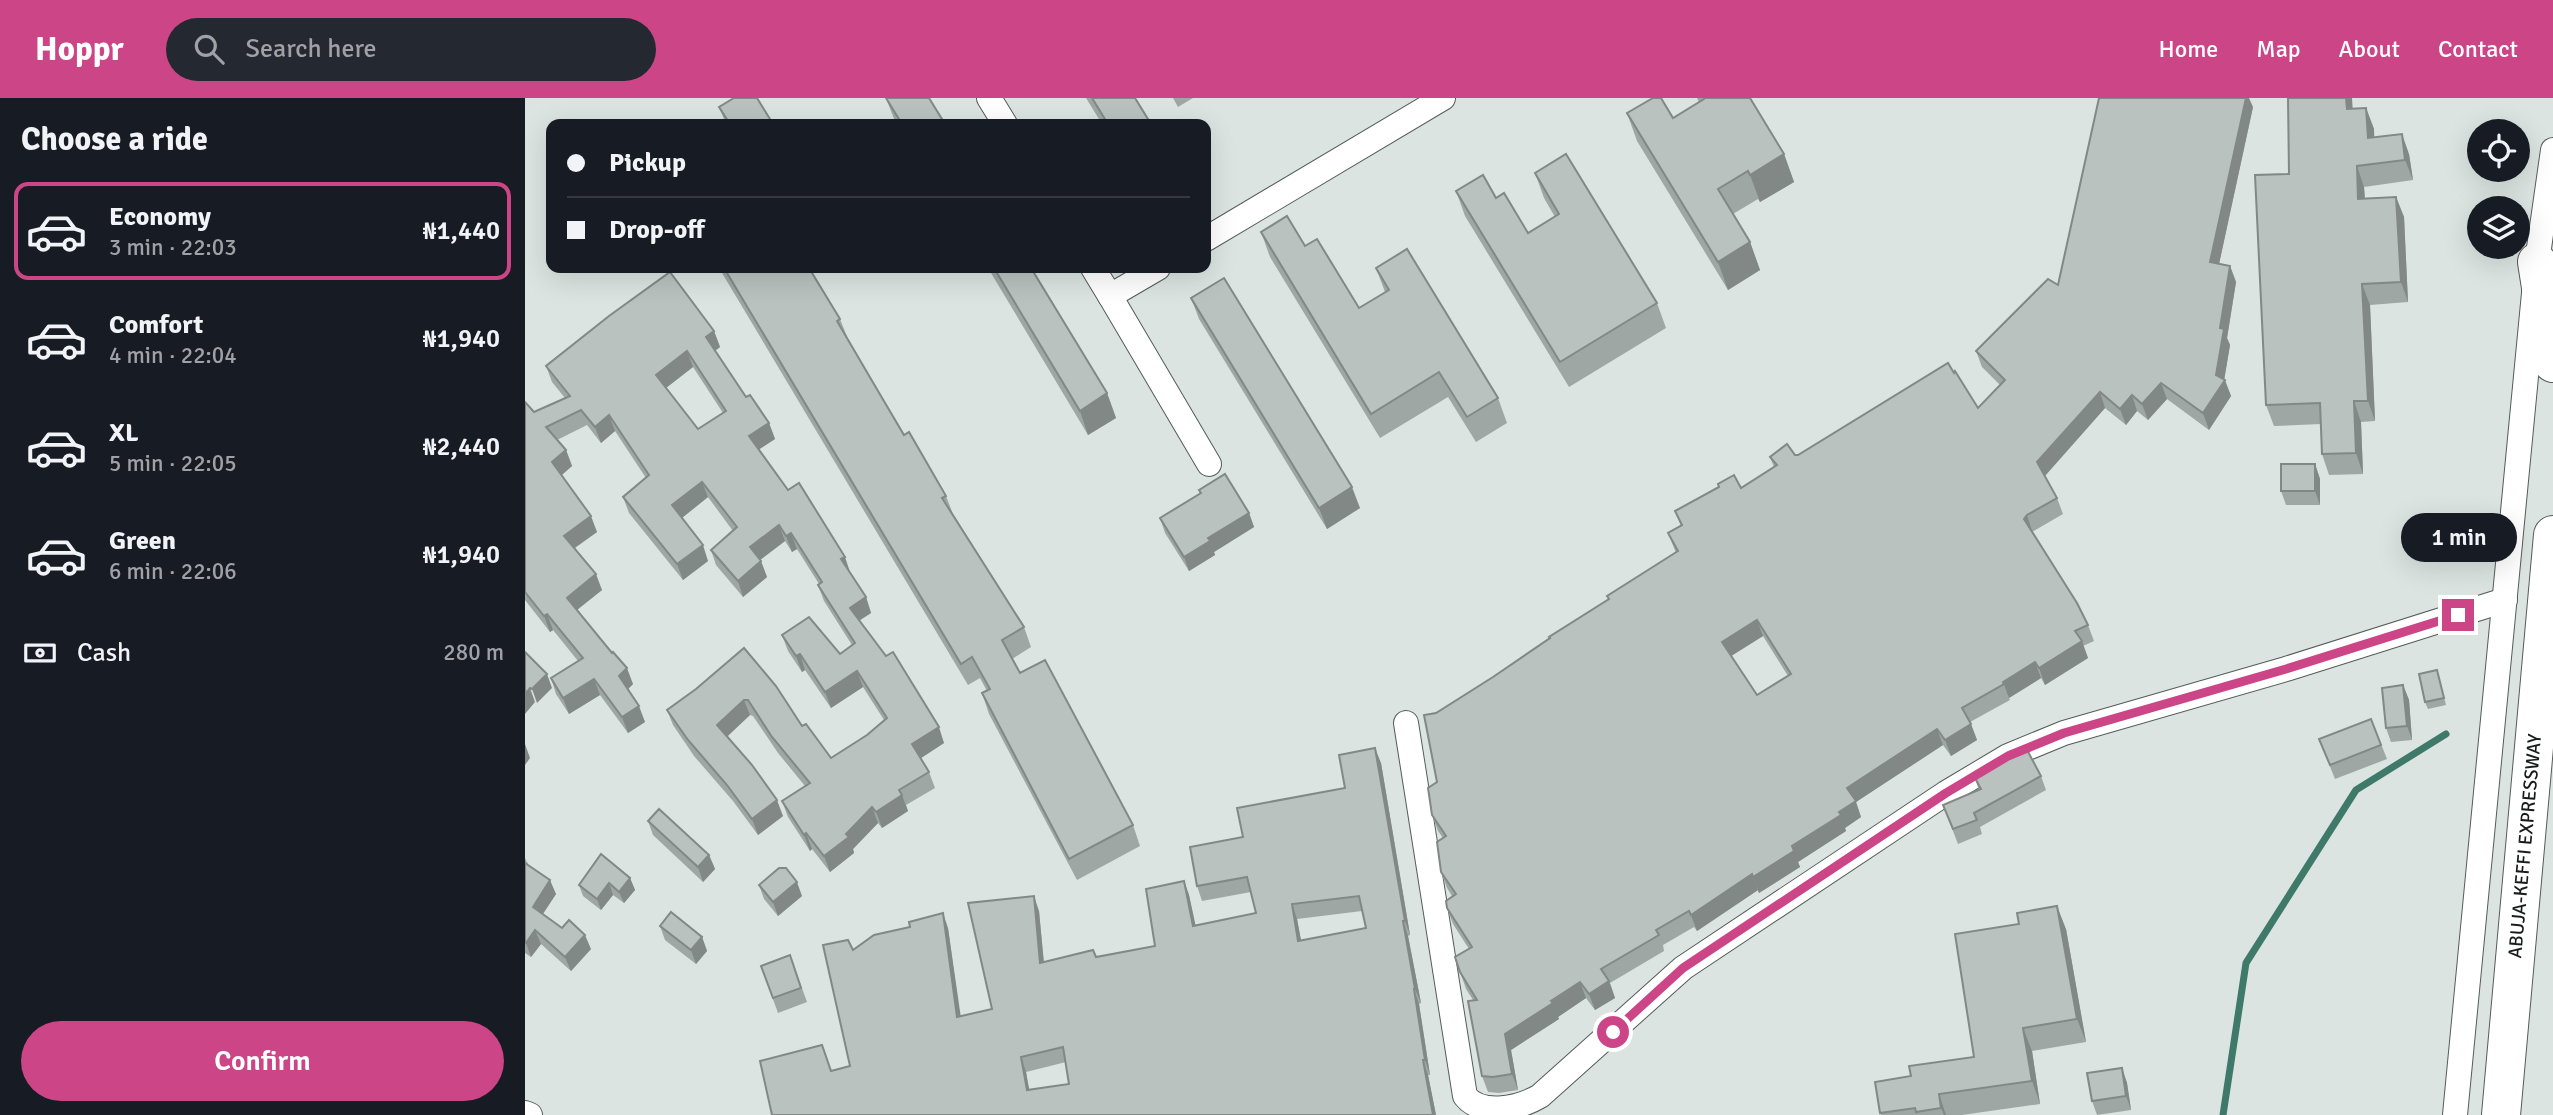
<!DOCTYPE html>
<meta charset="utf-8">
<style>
body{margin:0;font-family:Signika,sans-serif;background:#242831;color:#f1f3f6;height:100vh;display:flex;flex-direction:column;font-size:26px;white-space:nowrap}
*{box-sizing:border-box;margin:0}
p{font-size:23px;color:#9ea1a6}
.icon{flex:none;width:38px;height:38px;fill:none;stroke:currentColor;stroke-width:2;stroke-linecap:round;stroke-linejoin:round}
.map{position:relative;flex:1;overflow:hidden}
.side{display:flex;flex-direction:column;background:#171b24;width:525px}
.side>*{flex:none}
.banner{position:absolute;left:21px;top:21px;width:665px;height:154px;border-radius:14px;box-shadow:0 7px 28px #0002;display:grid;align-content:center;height:154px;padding:0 21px;background:#171b24}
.buttons{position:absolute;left:1942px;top:21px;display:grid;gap:14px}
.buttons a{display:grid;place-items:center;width:63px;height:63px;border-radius:50%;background:#171b24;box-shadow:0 7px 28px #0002;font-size:35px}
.end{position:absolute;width:32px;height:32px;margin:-16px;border:9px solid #cc4586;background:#fff;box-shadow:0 0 0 4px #fff}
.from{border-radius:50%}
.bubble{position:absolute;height:49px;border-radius:24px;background:#171b24;box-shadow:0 7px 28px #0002;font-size:23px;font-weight:600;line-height:49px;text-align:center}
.banner b{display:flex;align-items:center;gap:24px;height:66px;font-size:26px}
.banner b+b{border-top:2px solid #363941}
.banner i{width:18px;height:18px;background:#f1f3f6}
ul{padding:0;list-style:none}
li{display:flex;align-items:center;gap:21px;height:98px;margin:0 14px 10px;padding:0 7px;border:4px solid transparent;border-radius:14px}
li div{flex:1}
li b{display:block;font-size:26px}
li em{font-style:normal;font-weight:600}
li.current{border-color:#cc4586}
li>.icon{width:63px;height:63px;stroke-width:1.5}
h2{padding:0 21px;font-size:32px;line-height:84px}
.pay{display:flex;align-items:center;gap:18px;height:77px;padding:0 21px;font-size:26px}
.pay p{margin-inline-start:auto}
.primary-button{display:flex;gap:14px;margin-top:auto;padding:14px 21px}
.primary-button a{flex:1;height:80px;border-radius:42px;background:#cc4586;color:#fff;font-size:28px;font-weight:600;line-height:80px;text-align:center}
header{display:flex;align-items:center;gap:42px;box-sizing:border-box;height:98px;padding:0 35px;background:#cc4586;color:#fff}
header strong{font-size:33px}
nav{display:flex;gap:38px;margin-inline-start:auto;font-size:24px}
.search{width:490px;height:63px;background:#242831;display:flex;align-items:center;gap:18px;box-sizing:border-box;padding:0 24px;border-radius:38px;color:#9ea1a6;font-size:26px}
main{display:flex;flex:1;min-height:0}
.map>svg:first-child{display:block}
</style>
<header>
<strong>Hoppr</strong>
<div class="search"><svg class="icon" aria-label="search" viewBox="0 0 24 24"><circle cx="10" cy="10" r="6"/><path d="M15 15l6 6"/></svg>Search here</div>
<nav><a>Home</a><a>Map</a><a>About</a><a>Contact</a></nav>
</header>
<main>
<section class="side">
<h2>Choose a ride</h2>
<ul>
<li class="current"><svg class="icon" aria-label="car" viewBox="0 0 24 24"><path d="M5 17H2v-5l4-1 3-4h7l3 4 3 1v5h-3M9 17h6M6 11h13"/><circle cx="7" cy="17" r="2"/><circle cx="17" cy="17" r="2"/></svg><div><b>Economy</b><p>3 min · 22:03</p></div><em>₦1,440</em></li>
<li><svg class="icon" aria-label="car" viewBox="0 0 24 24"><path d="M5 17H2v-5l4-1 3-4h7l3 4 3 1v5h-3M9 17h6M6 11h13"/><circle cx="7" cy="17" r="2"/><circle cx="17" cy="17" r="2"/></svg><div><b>Comfort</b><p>4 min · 22:04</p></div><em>₦1,940</em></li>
<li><svg class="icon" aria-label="car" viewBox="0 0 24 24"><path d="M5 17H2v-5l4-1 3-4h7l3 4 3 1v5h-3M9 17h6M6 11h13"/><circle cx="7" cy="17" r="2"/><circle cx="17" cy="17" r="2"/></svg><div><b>XL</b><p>5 min · 22:05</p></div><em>₦2,440</em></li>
<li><svg class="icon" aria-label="car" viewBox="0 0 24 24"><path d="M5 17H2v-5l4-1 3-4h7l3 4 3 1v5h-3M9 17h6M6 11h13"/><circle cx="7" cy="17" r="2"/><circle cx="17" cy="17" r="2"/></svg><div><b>Green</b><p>6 min · 22:06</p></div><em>₦1,940</em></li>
</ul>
<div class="pay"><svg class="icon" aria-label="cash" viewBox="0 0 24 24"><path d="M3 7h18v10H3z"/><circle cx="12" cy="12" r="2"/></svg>Cash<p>280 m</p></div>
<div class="primary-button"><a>Confirm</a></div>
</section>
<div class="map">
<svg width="2028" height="1017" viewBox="0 0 2028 1017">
<rect width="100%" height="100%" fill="#dbe4e1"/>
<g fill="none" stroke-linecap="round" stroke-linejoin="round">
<path stroke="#3e796a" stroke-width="7" d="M1698 1017 1721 865 1831 692 1921 636"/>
<g stroke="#545c59" stroke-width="26">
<g id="street">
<path d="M464 0 480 26"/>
<path d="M681 141 918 0"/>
<path d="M568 170 585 198 633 170"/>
<path d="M585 198 684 366"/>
<path d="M881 625 940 998C955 1017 991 1012 1015 998L1158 870 1421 695 1483 658 1539 635 1761 571 1980 502"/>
<path d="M0 1015 5 1017"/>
<path d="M1930 1017 2012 164 2028 52"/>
</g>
</g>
<g stroke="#545c59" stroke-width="40">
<g id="highway">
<path d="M2012 164 2028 265"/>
<path id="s1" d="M1976 1017 2028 437"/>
</g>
</g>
<use href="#street" stroke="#fff" stroke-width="24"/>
<use href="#highway" stroke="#fff" stroke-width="38"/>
</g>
<g fill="#9fa7a4" fill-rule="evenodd">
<path d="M232 0 249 26H201L194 9Z"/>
<path d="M361 0 420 26H371Z"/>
<path d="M561 0H610L626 26H577Z"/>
<path d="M648 0H668L653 9Z"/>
<path d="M1172 0H1225L1259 56 1269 84 1235 104 1233 101 1208 116 1225 144 1235 172 1203 192 1112 43 1102 15 1148 20 1174 4Z"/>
<path d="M1728 9 1694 166 1705 168 1711 184 1702 240 1705 247 1699 282 1706 298 1684 332 1642 301 1623 322 1612 313 1601 327 1580 310 1520 378 1532 400 1538 416 1507 434 1563 527 1569 543 1558 548 1563 560 1520 587 1516 580 1484 600 1485 602 1445 624 1452 642 1426 658 1418 647 1331 704 1336 719 1320 730 1321 733 1273 764 1275 769 1234 795 1233 792 1172 833 1169 829 1138 847 1139 853 1085 885 1090 900 1070 912 1061 900 1033 919 1034 921 986 952 993 992 974 995 963 994 957 978 948 902 941 891 930 859 944 851 928 826 922 810 927 798 922 790 916 774 918 740 913 733 907 717 912 684 911 615 968 579 1151 455 1143 435 1156 428 1150 413 1216 390 1249 369 1245 359 1270 357 1453 310 1475 287 1457 269 1451 253 1533 187ZM1238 538 1263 578 1232 597 1206 558Z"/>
<path d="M1841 10 1849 31V39L1884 56 1888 82 1839 89 1840 100 1871 99 1879 119 1883 204 1845 207 1850 323 1836 324 1838 376 1804 377 1797 356 1796 326 1749 328 1741 307 1764 76 1828 11Z"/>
<path d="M1010 75 1132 205 1141 230 1044 289 940 118 931 93 971 100 1003 135 1030 119 1019 100Z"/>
<path d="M736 134 780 148 834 210 860 194 851 170 973 300 982 325 951 344 923 299 855 340 745 159Z"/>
<path d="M194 170H284L315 221 323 241 379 337 421 398 428 416 499 529 506 549 487 561 495 575 608 727 615 748 552 782 464 616 457 595 462 593 455 580 443 587Z"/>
<path d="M463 170H506L582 295 591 320 563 337Z"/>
<path d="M666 200 835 410 802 431 674 221Z"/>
<path d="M189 233 195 249 190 253 221 299 244 325 250 341 234 351 263 392 325 474 341 499 346 515 334 523 419 645 396 660 404 674 410 690 381 707 383 713 357 730 353 725 328 751 329 755 305 774 287 751 285 753 263 719 257 703 280 688 253 655 228 618 225 617 202 639 258 718 233 737 208 703 169 658 148 627 142 612 171 591 219 550 277 628 306 660 342 637 359 622 338 589 306 610 280 572 277 574 263 553 257 537 315 556 327 547 299 503 293 487 294 486 272 451 267 454 260 443 235 462 242 479 218 499 191 467 186 452 208 433 183 399 157 420 183 463 158 482 104 415 98 399 121 380 90 333 76 345 62 327 32 342 41 352 47 368 37 377 72 434 50 450 77 492 52 512 108 586 103 591 120 624 103 635 75 597 44 616 31 596 26 580 53 563 28 532 25 534 0 502V304L9 314 40 300 27 284 21 268ZM168 269 198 315 173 331 141 290Z"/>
<path d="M1790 366 1795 381V407H1761L1756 393Z"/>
<path d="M674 392 724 415 729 429 689 454 690 457 664 473 640 435 635 420 675 396Z"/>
<path d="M1922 419 1925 426 1923 449 1902 448 1899 441Z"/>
<path d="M1912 572 1921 607 1903 611 1900 604Z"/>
<path d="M1878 587 1884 602 1887 642 1866 644 1861 630Z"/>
<path d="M1846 621 1862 661 1810 681 1794 641Z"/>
<path d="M856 665 885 837 883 838 896 905 894 906 905 977H903L911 1017H247L306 973 325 968 328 852 423 830 435 919 467 911 514 813 519 864 571 859 630 848 659 783 664 797 670 828 731 815 726 794 677 803 672 788 718 739 820 690ZM837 813 841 830 776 843 772 821ZM541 964 544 986 504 992 501 974Z"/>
<path d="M1449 678H1516L1521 692 1455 729 1457 736 1433 746 1418 707 1454 692Z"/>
<path d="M123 723 184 757 190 771 178 784 128 737Z"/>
<path d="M0 760 4 768 31 796 18 816 66 851 46 873 16 846 6 859 0 855Z"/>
<path d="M105 780 110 792 99 805 88 797 76 812 58 798 54 787Z"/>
<path d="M234 787 277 798 253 818 239 801Z"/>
<path d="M135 828 177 839 182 853 171 866 140 842Z"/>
<path d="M1541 831 1561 944 1507 953 1515 1006 1437 1017H1356L1355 1015 1386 978 1449 959Z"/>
<path d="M265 857 282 904 253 915 236 868Z"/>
<path d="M1597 970 1602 985 1606 1012 1572 1017 1567 1003Z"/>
</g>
<g fill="#828886">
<path d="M1718 0H1724L1728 9 1691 180 1685 164Z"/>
<path d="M1821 0H1827L1829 31 1822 11Z"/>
<path d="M1841 10 1849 31 1850 61 1843 40Z"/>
<path d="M1877 36 1884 56 1888 82 1880 62Z"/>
<path d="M1259 56 1269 84 1235 104 1225 77Z"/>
<path d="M1832 68 1839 89 1841 121 1833 101Z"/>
<path d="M1871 99 1879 119 1883 204 1876 184Z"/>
<path d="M1225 144 1235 172 1203 192 1193 164Z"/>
<path d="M1705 168 1711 184 1702 240 1705 247 1699 283 1700 282 1706 298 1684 332 1678 315 1691 277 1695 230Z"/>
<path d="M1837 186 1845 207 1850 323 1843 303Z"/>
<path d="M189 233 195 249 187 255 181 239Z"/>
<path d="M162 253 168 269 137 293 131 277Z"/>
<path d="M1636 285 1642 301 1623 322 1617 306Z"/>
<path d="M1575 294 1580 310 1518 380 1512 364Z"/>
<path d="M582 295 591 320 563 337 555 313Z"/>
<path d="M1607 297 1612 313 1601 327 1595 311Z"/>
<path d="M1829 303 1836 324 1838 376 1831 355Z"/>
<path d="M84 317 90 333 76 345 70 329Z"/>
<path d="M244 325 250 341 230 354 224 338Z"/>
<path d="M41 352 47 368 33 380 27 364Z"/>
<path d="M1790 366 1795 381V407L1790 393Z"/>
<path d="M177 384 183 399 153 423 147 407Z"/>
<path d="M827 389 835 410 802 431 794 410Z"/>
<path d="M724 415 729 429 689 454 690 457 664 473 659 459 683 440Z"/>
<path d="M1502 417 1507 433 1504 437 1499 421Z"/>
<path d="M66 418 72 434 45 453 39 438Z"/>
<path d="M1922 419 1925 426 1923 449 1921 442Z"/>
<path d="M254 427 260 443 231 465 225 449Z"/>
<path d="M266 435 272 451 267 454 261 438Z"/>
<path d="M178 447 183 463 158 482 152 466Z"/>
<path d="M320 459 325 474 322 477 316 461Z"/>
<path d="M236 463 242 479 218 499 213 483Z"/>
<path d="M71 476 77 492 48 515 42 500Z"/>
<path d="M341 499 346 515 330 525 325 510Z"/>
<path d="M22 516 28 532 25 534 19 518Z"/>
<path d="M1232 522 1238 538 1203 560 1197 544Z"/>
<path d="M1557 543 1563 560 1520 587 1514 570Z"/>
<path d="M275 556 280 572 277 574 271 558Z"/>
<path d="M1510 564 1516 580 1484 600 1478 584Z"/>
<path d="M102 570 108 586 100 594 94 578Z"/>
<path d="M332 573 338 589 306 610 300 594Z"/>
<path d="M22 576 27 590 12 605 7 591Z"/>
<path d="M69 581 75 597 44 616 38 600Z"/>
<path d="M1878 587 1884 602 1887 642 1882 628Z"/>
<path d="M5 590 10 604 0 616V596Z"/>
<path d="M219 602 225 617 197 643 192 627Z"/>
<path d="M114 608 120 624 103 635 97 619Z"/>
<path d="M1446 626 1452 642 1426 658 1420 642Z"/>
<path d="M414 629 419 645 393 662 387 646Z"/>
<path d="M1412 631 1418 647 1331 704 1336 719 1320 730 1321 733 1273 764 1275 769 1234 795 1228 779 1314 714 1322 690Z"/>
<path d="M0 646 5 660 0 667Z"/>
<path d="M850 650 856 665 885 837 880 823Z"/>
<path d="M377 697 383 713 357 730 351 714Z"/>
<path d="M252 702 258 718 233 737 227 721Z"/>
<path d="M347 709 353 725 328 751 329 755 305 774 299 758Z"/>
<path d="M281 735 287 751 285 753 279 737Z"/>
<path d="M184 757 190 771 178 784 173 769Z"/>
<path d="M1227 776 1233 792 1172 833 1166 817Z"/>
<path d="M105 780 110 792 99 805 94 794Z"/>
<path d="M25 782 31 796 13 823 8 809Z"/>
<path d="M659 783 664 797 674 843 668 828Z"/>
<path d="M272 784 277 798 253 818 248 804Z"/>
<path d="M84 785 88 797 76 812 72 801Z"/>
<path d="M509 798 514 813 520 879 515 865Z"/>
<path d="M767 806 772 821 779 858 773 843Z"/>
<path d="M1532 808 1541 831 1561 944 1552 921Z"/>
<path d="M418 815 423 830 438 934 432 919Z"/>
<path d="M878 823 883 838 896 905 890 891Z"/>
<path d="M10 832 16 846 6 859 1 845Z"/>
<path d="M60 837 66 851 46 873 40 859Z"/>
<path d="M177 839 182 853 171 866 166 852Z"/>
<path d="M1084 883 1090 900 1070 912 1064 896Z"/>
<path d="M1055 884 1061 900 1033 919 1034 921 986 952 993 992 987 976 980 936Z"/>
<path d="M889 891 894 906 905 977 900 962Z"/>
<path d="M1498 930 1507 953 1515 1006 1507 983Z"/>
<path d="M496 959 501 974 507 1007 502 992Z"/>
<path d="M898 962 903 977 911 1017H908Z"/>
<path d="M1597 970 1602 985 1606 1012 1601 998Z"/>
<path d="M1414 996 1421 1017H1419L1416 1010Z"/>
</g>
<g fill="#b9c2bf" stroke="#828886" stroke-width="2" fill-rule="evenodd">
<path d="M209 0H232L248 26H205L194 9Z"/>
<path d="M361 0H404L420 26H377Z"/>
<path d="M567 0H610L626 26H583Z"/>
<path d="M1128 0H1136L1148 20 1179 1V0H1225L1259 56 1225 77 1223 73 1193 91 1225 144 1193 164 1102 15Z"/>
<path d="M1574 0H1721L1685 164 1705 168 1695 230 1699 231 1691 277 1700 282 1678 315 1636 285 1617 306 1607 297 1595 311 1575 294 1512 364 1532 400 1502 417 1499 421 1552 505 1563 527 1550 533 1557 543 1514 570 1510 564 1478 584 1479 586 1437 610 1446 626 1420 642 1412 631 1322 690 1331 703 1314 714 1316 717 1267 748 1269 753 1228 779 1227 776 1166 817 1164 813 1131 832 1134 837 1076 871 1084 883 1064 896 1055 884 1026 903 1028 905 980 936 987 976 968 979 957 978 943 903 952 902 935 874 930 859 947 849 922 810 921 803 931 796 916 774 912 744 921 738 907 717 903 690 912 684 899 617 911 615 968 579 1025 540 1024 539 1084 501 1082 498 1153 453 1143 435 1157 427 1150 413 1194 389 1193 386 1209 377 1216 390 1252 367 1245 359 1262 346 1270 357H1273L1423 265 1429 275 1430 273 1453 310 1480 282 1451 253 1523 181 1533 187ZM1232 522 1266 576 1232 597 1197 544Z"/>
<path d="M1763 0H1821L1822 11 1841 10 1843 40 1877 36 1880 62 1832 68 1833 101 1871 99 1876 184 1837 186 1843 303H1829L1831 355 1797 356 1795 305 1741 307 1730 77 1764 76Z"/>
<path d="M1041 56 1132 205 1035 264 931 93 958 77 971 100 979 95 1003 135 1034 116 1010 75Z"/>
<path d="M762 118 780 148 792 141 834 210 864 192 851 170 882 151 973 300 942 319 914 274 846 316 736 134Z"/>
<path d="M199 170H284L315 221 312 223 353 293 379 337 384 334 421 398 417 400 499 529 477 542 495 575 520 562 608 727 544 761 457 595 465 591 447 559 436 566Z"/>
<path d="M469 170H506L582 295 555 313Z"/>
<path d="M145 174 189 233 181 239 221 299 225 297 244 325 224 338 263 392 274 385 320 459 316 461 341 499 325 510 361 558 368 554 414 629 387 646 404 674 374 692 377 697 351 714 347 709 321 736 324 739 299 758 281 735 279 737 257 703 285 685 247 639 223 602H219L192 627 227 667 252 702 227 721 202 687 163 642 142 612 171 591 219 550 251 588 277 628 281 626 306 660 342 637 362 620 332 573 300 594 275 556 271 558 257 537 284 519 315 556 330 545 293 487 297 484 266 435 261 438 254 427 225 449 236 463 213 483 186 452 212 429 177 384 147 407 178 447 152 466 98 399 124 377 84 317 70 329 56 312 21 329 41 352 27 364 66 418 39 438 71 476 42 500 87 555 88 554 102 570 94 578 114 608 97 619 69 581 38 600 26 580 58 560 22 516 19 518 0 494V304L9 314 45 298 21 268 84 218ZM162 253 201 313 173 331 131 277Z"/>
<path d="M699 180 827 389 794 410 666 200Z"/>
<rect x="1756" y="366" width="34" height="27"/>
<path d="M700 376 724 415 683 440 685 443 659 459 635 420 676 395 674 392Z"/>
<path d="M1901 417 1922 419 1921 442 1899 441Z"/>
<path d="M0 554 22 576 7 591 5 590 0 596Z"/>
<path d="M1912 572 1919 600 1900 604 1894 576Z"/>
<path d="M1878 587 1882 628 1861 630 1857 590Z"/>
<path d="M1846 621 1856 647 1805 667 1794 641Z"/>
<path d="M850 650 880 823H878L890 891H889L900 962H898L908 1017H247L235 963 297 947 306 973 325 968 298 847 323 842 328 852 349 837 385 829 384 824 418 815 432 919 467 911 443 805 509 798 515 865 568 852 571 859 630 848 621 791 659 783 668 828 731 815 722 779 672 788 665 749 718 739 712 710 820 690 814 657ZM834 798 841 830 773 843 767 806ZM538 949 544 986 502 992 496 959Z"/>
<path d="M1501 650 1516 678 1449 715 1452 722 1428 731 1418 707 1456 691 1449 678 1484 657Z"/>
<path d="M134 711 184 757 173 769 123 723Z"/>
<path d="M76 756 105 780 94 794 84 785 72 801 54 787Z"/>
<path d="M0 765 25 782 8 809 37 830 44 822 60 837 40 859 10 832 1 845 0 844Z"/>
<path d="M254 770H261L272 784 248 804 234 787Z"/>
<path d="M1532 808 1552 921 1498 930 1507 983 1414 996 1416 1010 1391 1014 1390 1010 1355 1015 1350 984 1386 978 1384 968 1449 959 1430 836 1494 826 1492 815Z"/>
<path d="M146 814 177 839 166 852 135 828Z"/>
<path d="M265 857 276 890 248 900 236 868Z"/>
<path d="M1597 970 1601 998 1567 1003 1562 975Z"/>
</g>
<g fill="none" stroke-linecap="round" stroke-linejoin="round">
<path stroke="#cc4586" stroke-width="9" d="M1088 934 1158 870 1421 695 1483 658 1539 635 1761 571 1933 517"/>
</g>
<g text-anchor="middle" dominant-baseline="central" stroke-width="7" stroke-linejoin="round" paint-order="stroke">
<g font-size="19" fill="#191c1b" stroke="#fff">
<text stroke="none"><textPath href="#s1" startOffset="270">ABUJA-KEFFI EXPRESSWAY</textPath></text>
</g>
</g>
</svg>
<div class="buttons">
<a><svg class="icon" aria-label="locate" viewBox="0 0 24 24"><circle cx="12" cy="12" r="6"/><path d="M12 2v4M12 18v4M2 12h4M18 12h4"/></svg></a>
<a><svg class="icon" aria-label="layers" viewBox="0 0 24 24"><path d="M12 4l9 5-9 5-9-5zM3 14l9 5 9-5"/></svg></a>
</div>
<i class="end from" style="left:1088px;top:934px"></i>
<i class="end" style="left:1933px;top:517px"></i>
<div class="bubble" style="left:1876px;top:415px;width:116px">1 min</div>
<div class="banner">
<b><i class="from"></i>Pickup</b>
<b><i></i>Drop-off</b>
</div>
</div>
</main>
